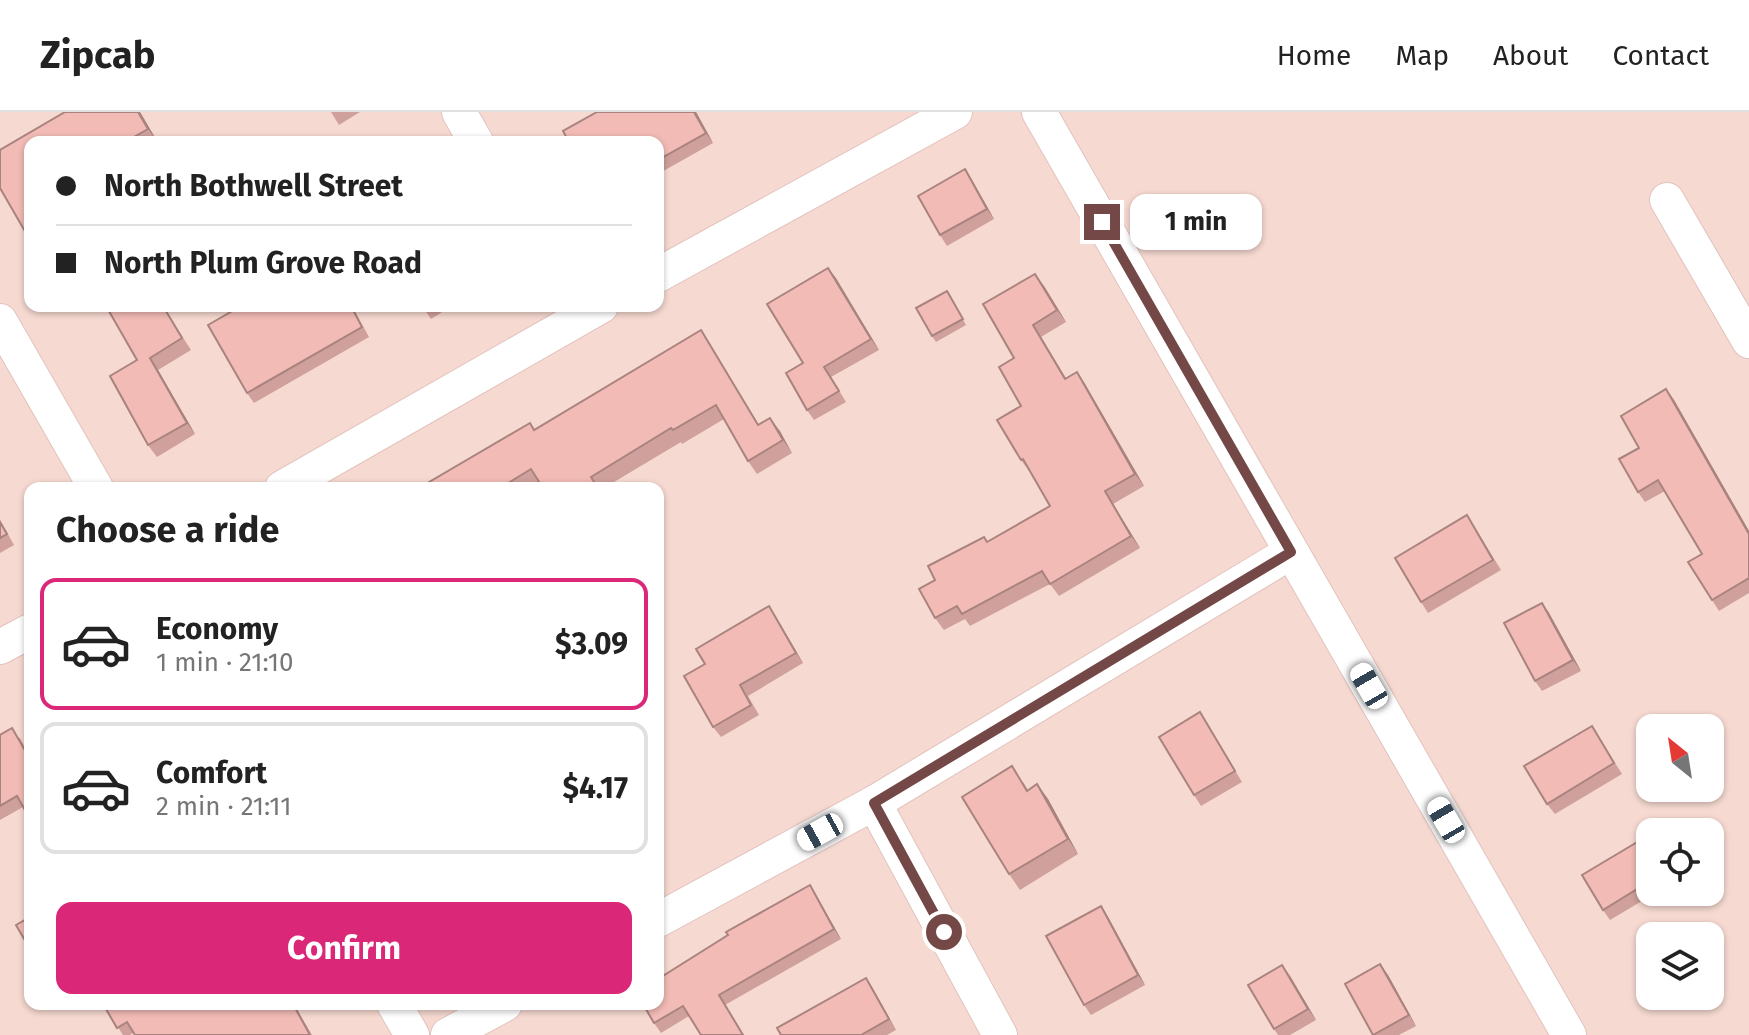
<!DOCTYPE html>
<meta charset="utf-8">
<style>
body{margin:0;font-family:"Fira Sans",sans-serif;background:#f2f2f2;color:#222;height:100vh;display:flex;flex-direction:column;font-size:30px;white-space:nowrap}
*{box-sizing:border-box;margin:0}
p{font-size:26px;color:#767676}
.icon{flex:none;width:44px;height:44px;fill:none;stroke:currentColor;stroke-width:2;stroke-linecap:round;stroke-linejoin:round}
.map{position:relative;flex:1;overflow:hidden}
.details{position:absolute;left:24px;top:370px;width:640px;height:528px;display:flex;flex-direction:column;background:#fff;border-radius:16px;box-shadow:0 2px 6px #0004}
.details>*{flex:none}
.hud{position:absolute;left:24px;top:24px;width:640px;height:176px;border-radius:16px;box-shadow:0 2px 6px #0004;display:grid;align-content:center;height:176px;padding:0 32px;background:#fff}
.needle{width:52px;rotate:330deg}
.tools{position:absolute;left:1636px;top:602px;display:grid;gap:16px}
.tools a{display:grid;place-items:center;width:88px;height:88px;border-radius:16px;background:#fff;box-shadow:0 2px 6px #0004;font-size:40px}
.end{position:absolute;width:36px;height:36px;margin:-18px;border:10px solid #734846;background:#fff;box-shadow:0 0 0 4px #fff}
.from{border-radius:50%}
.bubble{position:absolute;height:56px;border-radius:16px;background:#fff;box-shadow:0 2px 6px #0004;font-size:26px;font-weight:700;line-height:56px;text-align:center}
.car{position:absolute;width:24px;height:48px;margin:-24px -12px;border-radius:10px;box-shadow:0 0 6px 2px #0007;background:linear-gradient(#fff 24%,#345 0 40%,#fff 0 76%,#345 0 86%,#fff 0)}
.hud b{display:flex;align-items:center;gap:28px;height:76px;font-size:30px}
.hud b+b{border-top:2px solid #e0e0e0}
.hud i{width:20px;height:20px;background:#222}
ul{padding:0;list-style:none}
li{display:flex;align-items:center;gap:24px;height:132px;margin:0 16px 12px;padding:0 16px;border:4px solid #e0e0e0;border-radius:16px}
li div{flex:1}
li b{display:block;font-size:30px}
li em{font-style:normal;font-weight:700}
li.current{border-color:#db2777}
li>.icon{width:72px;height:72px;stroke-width:1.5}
h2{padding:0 32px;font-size:36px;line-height:96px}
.primary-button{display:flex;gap:16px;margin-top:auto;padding:16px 32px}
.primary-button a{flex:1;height:92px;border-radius:16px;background:#db2777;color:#fff;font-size:32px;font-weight:700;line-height:92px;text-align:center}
header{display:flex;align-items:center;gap:48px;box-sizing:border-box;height:112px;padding:0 40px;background:#fff;border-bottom:2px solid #e0e0e0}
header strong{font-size:38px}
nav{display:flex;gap:44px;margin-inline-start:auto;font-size:28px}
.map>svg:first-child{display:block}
</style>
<header>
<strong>Zipcab</strong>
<nav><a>Home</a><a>Map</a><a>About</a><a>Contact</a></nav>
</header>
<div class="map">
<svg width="1749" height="923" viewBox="0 0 1749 923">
<rect width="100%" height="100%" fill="#fde7de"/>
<path fill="#f6d9d0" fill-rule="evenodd" d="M0 0H1749V923H0ZM30 30H658V194H30ZM30 376H658V892H30ZM1650 616H1710V676H1650ZM1650 720H1710V780H1650ZM1650 824H1710V884H1650Z"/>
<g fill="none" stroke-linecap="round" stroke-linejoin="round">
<g stroke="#e2c3be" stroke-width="36">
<g id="street">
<path d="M459 0 476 30"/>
<path d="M1039 0 1569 923"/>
<path d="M1667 88 1749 229"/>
<path d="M658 163 955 0"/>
<path d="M0 209 96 376"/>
<path d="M282 376 601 194"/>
<path d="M0 535 30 519"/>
<path d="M874 691 1000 923"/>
<path d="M658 808 874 691 1291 440"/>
<path d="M394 892 412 923"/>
<path d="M448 923 505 892"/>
</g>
</g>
<use href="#street" stroke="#fff" stroke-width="34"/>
</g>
<g fill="#d0a19c">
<path d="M65 0H140L157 29 30 30Z"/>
<path d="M331 0H360L339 13Z"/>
<path d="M597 0H696L713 31 658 62V30Z"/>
<path d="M965 57 972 68 994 107 947 134 940 123Z"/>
<path d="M828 156 879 238 831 265 846 290 814 308 807 298 803 251Z"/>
<path d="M1044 174 1066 210 1041 225 1066 266 1077 260 1085 272 1144 374 1113 392 1140 436 1059 484 1050 472 970 514 965 507 944 518 935 506V468L988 430 1050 394 1031 360H1030L1021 348V294L1014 246Z"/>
<path d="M947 179 966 213 936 230 932 224Z"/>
<path d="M149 194 150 196 168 202 191 238 158 258 195 322 157 345 148 333 137 248Z"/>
<path d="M231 194H352L369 225 254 291 247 281 234 198Z"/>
<path d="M422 194H452L431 207Z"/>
<path d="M701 218 759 313 770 306 792 341 757 362 748 349 724 307 682 332 681 330 604 376H543L540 371 532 376H419L535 318Z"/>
<path d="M1666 277 1674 288 1749 419V481L1719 499 1712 488 1702 442 1665 379 1645 390 1638 380 1639 336Z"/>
<path d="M0 408 14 433 0 441Z"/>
<path d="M1474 414 1501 458 1428 501 1421 490Z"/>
<path d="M1542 491 1549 501 1581 559 1542 579 1535 569Z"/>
<path d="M769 494 803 551 748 584 759 603 721 625 713 615 705 552Z"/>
<path d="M1207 611 1242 670 1201 694 1194 683Z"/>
<path d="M1592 614 1622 662 1555 702 1547 692Z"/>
<path d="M0 623 20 626 30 645V707L23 695 0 708Z"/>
<path d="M1023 670 1028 678 1037 672 1048 687 1078 742 1020 778 1009 762Z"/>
<path d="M1650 734V780H1657L1610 808 1603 798Z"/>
<path d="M816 783 841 827 725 893 744 923H701L689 904 661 921 654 911Z"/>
<path d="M1101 794 1108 805 1145 873 1091 903 1084 893Z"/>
<path d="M1388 863 1416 914 1399 923H1373Z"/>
<path d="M1290 864 1316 908 1290 923H1278L1274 917Z"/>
<path d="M866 866 896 918 887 923H781Z"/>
<path d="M103 892H294L312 923 133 921 130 923H123Z"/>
</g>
<g fill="#a9837f">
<path d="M138 0H140L157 29 148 17Z"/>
<path d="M694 0H696L713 31 706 21Z"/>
<path d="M965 57 972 68 994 107 987 97Z"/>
<path d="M828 156 836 166 879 238 871 227Z"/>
<path d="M1035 162 1044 174 1066 210 1057 198Z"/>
<path d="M1033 213 1041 225 1073 279 1065 267Z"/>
<path d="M701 218 710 232 767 327 758 313Z"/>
<path d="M150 246 158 258 195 322 187 311Z"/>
<path d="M1077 260 1085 272 1144 374 1135 362Z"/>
<path d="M1666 277 1674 288 1749 419V422Z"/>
<path d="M770 306 780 319 792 341 783 328Z"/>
<path d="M1105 379 1113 392 1140 436 1131 424Z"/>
<path d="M1542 491 1549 501 1581 559 1573 548Z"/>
<path d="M769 494 776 505 803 551 796 541Z"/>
<path d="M1037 672 1048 687 1078 742 1068 727Z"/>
<path d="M810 773 816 783 841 827 834 817Z"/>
<path d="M1101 794 1108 805 1145 873 1138 863Z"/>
<path d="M1380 852 1388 863 1416 914 1409 903Z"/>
<path d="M1282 853 1290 864 1316 908 1308 897Z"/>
<path d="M866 866 873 877 896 918 889 907Z"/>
</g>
<g fill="#f2bbb5" stroke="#a9837f" stroke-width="2">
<path d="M65 0H138L148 17 125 30H30V128L0 76V38Z"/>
<path d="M597 0H694L706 21 658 48V30H569L563 19Z"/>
<path d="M965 57 987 97 940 123 918 84Z"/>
<path d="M828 156 871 227 824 255 839 279 807 298 786 261 803 251 767 192Z"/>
<path d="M1035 162 1057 198 1033 213 1065 267 1077 260 1135 362 1105 379 1131 424 1050 472 1042 459 962 502 957 494 935 506 919 477 935 468 928 454 984 425 987 430 1050 394 1023 347 1021 348 997 308 1021 294 999 255 1014 246 983 192Z"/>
<path d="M947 179 963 207 932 224 916 196Z"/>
<path d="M106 194H147L149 196 153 194H163L182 226 150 246 187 311 148 333 110 264 137 248Z"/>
<path d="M231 194H351L362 215 247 281 208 213 234 198Z"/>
<path d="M701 218 758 313 770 306 783 328 748 349 716 293 673 318 671 316 591 365 598 376H543L531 357 500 376H419L530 311 534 318Z"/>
<path d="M1666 277 1749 422V466L1712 488 1688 450 1702 442 1658 368 1638 380 1619 347 1639 336 1621 304Z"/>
<path d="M1467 403 1493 448 1421 490 1395 446Z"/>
<path d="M0 410 7 422 0 426Z"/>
<path d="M1542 491 1573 548 1535 569 1504 511Z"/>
<path d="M769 494 796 541 740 573 751 593 713 615 684 564 705 552 696 537Z"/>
<path d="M1200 600 1235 659 1194 683 1159 625Z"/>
<path d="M1592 614 1614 651 1547 692 1524 654Z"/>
<path d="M12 616 30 647V707L17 684 0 694V623Z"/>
<path d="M1012 654 1027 679 1037 672 1068 727 1009 762 962 685Z"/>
<path d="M1644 726 1650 735V769L1603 798 1582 763Z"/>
<path d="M810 773 834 817 719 883 743 923H701L683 894 654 911 643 892H658V867L728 823 726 820Z"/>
<path d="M1101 794 1138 863 1084 893 1046 824Z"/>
<path d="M30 805V837L16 813Z"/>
<path d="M1380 852 1409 903 1373 923 1345 872Z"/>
<path d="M1282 853 1308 897 1274 917 1248 873Z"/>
<path d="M866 866 889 907 861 923H781L777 916Z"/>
<path d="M103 892H293L310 923H135L127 910 117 916Z"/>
</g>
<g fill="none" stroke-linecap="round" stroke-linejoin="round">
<path stroke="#734846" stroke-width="10" d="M944 820 874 691 1291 440 1102 110"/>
</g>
</svg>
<div class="tools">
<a><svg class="needle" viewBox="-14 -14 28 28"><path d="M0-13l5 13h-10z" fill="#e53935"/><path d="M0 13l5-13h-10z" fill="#767676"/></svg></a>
<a><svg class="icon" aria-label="locate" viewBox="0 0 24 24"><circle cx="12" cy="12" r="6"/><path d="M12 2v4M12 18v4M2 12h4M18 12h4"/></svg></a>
<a><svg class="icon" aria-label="layers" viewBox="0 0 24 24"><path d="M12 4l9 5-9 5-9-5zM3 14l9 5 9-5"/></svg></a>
</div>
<i class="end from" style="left:944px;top:820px"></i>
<i class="end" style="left:1102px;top:110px"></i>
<div class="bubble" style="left:1130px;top:82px;width:132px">1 min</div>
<i class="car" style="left:1369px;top:574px;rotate:330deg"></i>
<i class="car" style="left:1446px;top:708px;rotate:330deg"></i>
<i class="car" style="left:820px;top:720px;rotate:241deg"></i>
<div class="hud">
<b><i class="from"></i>North Bothwell Street</b>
<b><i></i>North Plum Grove Road</b>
</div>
<section class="details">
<h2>Choose a ride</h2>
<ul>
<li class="current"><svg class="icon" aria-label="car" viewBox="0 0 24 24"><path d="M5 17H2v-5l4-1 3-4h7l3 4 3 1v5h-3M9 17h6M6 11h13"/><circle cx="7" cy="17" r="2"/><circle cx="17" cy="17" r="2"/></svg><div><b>Economy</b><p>1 min · 21:10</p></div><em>$3.09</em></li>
<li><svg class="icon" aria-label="car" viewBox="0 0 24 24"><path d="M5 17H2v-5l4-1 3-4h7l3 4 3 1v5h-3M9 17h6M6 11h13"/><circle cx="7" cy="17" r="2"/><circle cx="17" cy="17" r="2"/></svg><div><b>Comfort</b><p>2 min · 21:11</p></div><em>$4.17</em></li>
</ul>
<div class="primary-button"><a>Confirm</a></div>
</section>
</div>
